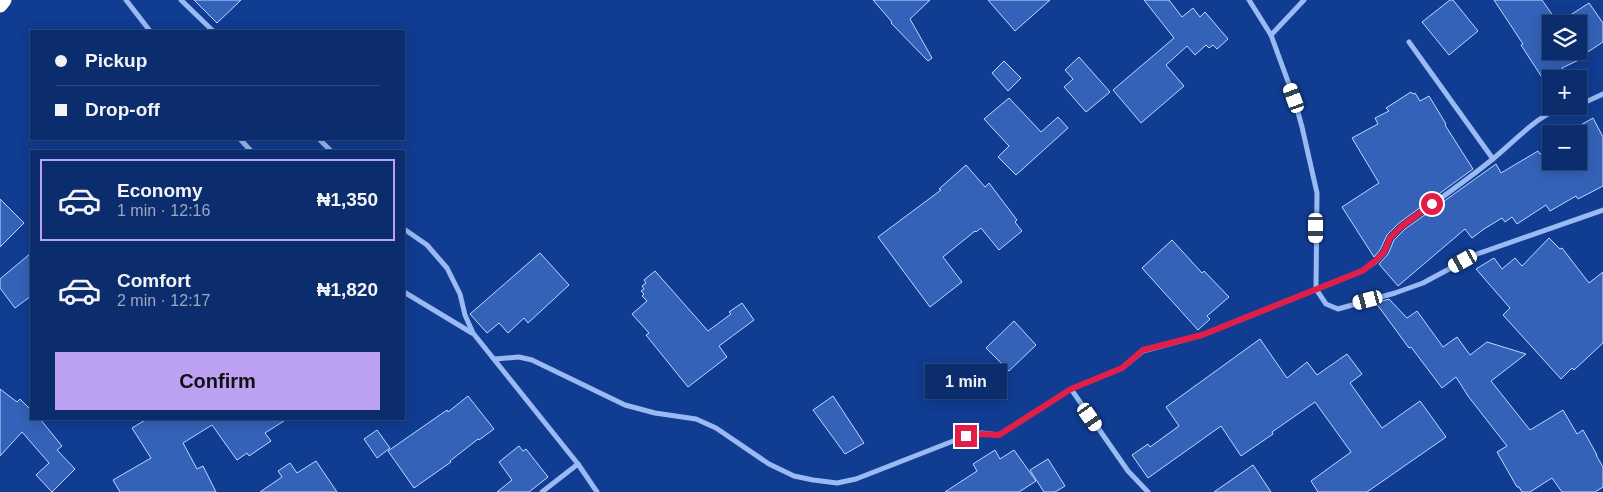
<!DOCTYPE html>
<meta charset="utf-8">
<style>
body{margin:0;font-family:Arial,sans-serif;background:#1a3975;color:#f1f3f6;height:100vh;display:flex;flex-direction:column;font-size:19px;white-space:nowrap}
*{box-sizing:border-box;margin:0}
p{font-size:16px;color:#9aa8c2}
.icon{flex:none;width:28px;height:28px;fill:none;stroke:currentColor;stroke-width:2;stroke-linecap:round;stroke-linejoin:round}
.map{position:relative;flex:1;overflow:hidden}
.drawer{position:absolute;left:30px;top:150px;width:375px;height:270px;display:flex;flex-direction:column;background:#0c2d6d;border-radius:0px;box-shadow:0 2px 12px #0003,0 0 0 1px #2c4980}
.drawer>*{flex:none}
.top-card{position:absolute;left:30px;top:30px;width:375px;height:110px;border-radius:0px;box-shadow:0 2px 12px #0003,0 0 0 1px #2c4980;display:grid;align-content:center;height:110px;padding:0 25px;background:#0c2d6d}
.controls{position:absolute;left:1542px;top:15px;display:grid;gap:10px}
.controls a{display:grid;place-items:center;width:45px;height:45px;border-radius:0px;background:#0c2d6d;box-shadow:0 2px 12px #0003,0 0 0 1px #2c4980;font-size:25px}
.end{position:absolute;width:22px;height:22px;margin:-11px;border:6px solid #e11d48;background:#fff;box-shadow:0 0 0 2px #fff}
.from{border-radius:50%}
.bubble{position:absolute;height:35px;border-radius:0px;background:#0c2d6d;box-shadow:0 2px 12px #0003,0 0 0 1px #2c4980;font-size:16px;font-weight:700;line-height:35px;text-align:center}
.car{position:absolute;width:15px;height:30px;margin:-15px -8px;border-radius:6px;box-shadow:0 0 4px 1px #0007;background:linear-gradient(#fff 24%,#345 0 40%,#fff 0 76%,#345 0 86%,#fff 0)}
.top-card b{display:flex;align-items:center;gap:18px;height:48px;font-size:19px}
.top-card b+b{border-top:1px solid #2c4980}
.top-card i{width:12px;height:12px;background:#f1f3f6}
ul{padding:9px 0 0;list-style:none}
li{display:flex;align-items:center;gap:15px;height:82px;margin:0 10px 8px;padding:0 15px;border:2px solid transparent;border-radius:0px}
li div{flex:1}
li b{display:block;font-size:19px}
li em{font-style:normal;font-weight:700}
li.on{border-color:#bca0f2}
li>.icon{width:45px;height:45px;stroke-width:1.5}
.button{display:flex;gap:10px;margin-top:auto;padding:10px 25px}
.button a{flex:1;height:58px;border-radius:0px;background:#bca0f2;color:#111;font-size:20px;font-weight:700;line-height:58px;text-align:center}
.map>svg:first-child{display:block}
</style>
<div class="map">
<svg width="1603" height="492" viewBox="0 0 1603 492">
<rect width="100%" height="100%" fill="#103c91"/>
<g fill="#3462b8" stroke="#c1d7fe" fill-rule="evenodd">
<path d="M194 0H241L217 23Z"/>
<path d="M873 0H930L910 19 932 58 928 61 891 23 892 22Z"/>
<path d="M988 0H1050L1015 31Z"/>
<path d="M1144 0H1169L1182 17 1193 8 1200 17 1205 12 1228 39 1217 49 1213 45 1209 48 1206 45 1195 55 1187 46 1166 65 1184 86 1141 123 1113 90 1174 38Z"/>
<path d="M1450 0H1453L1478 31 1449 55 1422 22Z"/>
<path d="M1494 0H1542L1558 23 1589 3 1603 23V42L1580 57 1581 59 1562 68 1563 70 1545 82 1521 45 1523 44ZM1551 24H1579V51H1551Z"/>
<path d="M1079 57 1110 92 1086 112 1064 87 1073 79 1065 70Z"/>
<path d="M1004 61 1021 78 1008 91 992 73Z"/>
<path d="M1411 92 1413 94 1415 93 1420 101 1429 96 1446 124 1445 125 1473 169 1399 223 1387 235 1380 250 1374 257 1342 207 1379 183 1352 138 1378 124 1375 118 1389 111 1386 108Z"/>
<path d="M1009 98 1041 132 1058 117 1068 128 1016 175 998 157 1009 146 984 119Z"/>
<path d="M1593 118 1603 137V186L1578 199 1576 196 1550 211 1546 205 1517 224 1512 217 1505 222 1502 218 1484 229 1472 238 1465 229 1398 286 1379 264 1388 254 1394 240 1405 229 1496 164 1501 173 1538 151 1540 154 1551 148V161H1579V134H1571L1570 131Z"/>
<path d="M966 165 985 187 989 183 1017 220 1015 222 1022 231 999 250 981 228 976 232 975 231 943 257 962 282 930 307 878 237 941 190 939 189Z"/>
<path d="M0 199 24 223 0 247Z"/>
<path d="M1549 238 1560 249 1562 248 1589 283 1603 272V343L1574 370 1572 368 1561 379 1503 315 1510 308 1476 269 1494 258 1502 269 1515 258 1522 266Z"/>
<path d="M1172 240 1202 273 1204 271 1229 297 1207 316 1210 319 1198 330 1142 268Z"/>
<path d="M31 253V296L15 308 0 288V279Z"/>
<path d="M540 253 569 285 528 323 524 318 508 333 499 323 487 333 470 314Z"/>
<path d="M655 271 708 331 731 314 729 312 742 303 754 320 719 346 727 357 688 387 646 335 649 333 632 314 647 301 642 296 644 294 641 291 644 289 642 286 646 283 644 280Z"/>
<path d="M1389 299 1407 318 1417 311 1443 347 1457 337 1470 355 1487 342 1526 354 1491 381 1530 430 1563 410 1577 434 1583 430 1597 455H1596L1603 467V487L1595 492H1562L1552 478 1530 492H1522L1519 487H1517L1497 452 1507 446 1468 396 1456 377 1442 388 1411 347 1409 348 1376 303Z"/>
<path d="M1014 321 1036 345 1009 371 986 348Z"/>
<path d="M1260 339 1287 378 1307 362 1317 375 1347 354 1362 374 1350 383 1382 428 1420 401 1446 437 1367 492H1318L1311 481 1351 452 1315 402 1272 432 1273 434 1241 456 1221 426 1148 478 1132 455 1148 444 1150 447 1179 426 1166 407Z"/>
<path d="M0 389 17 402 20 399 31 410V419H40L62 446 57 450 75 469 52 492 36 475 49 463 22 432 0 456Z"/>
<path d="M468 396 494 429 479 440 478 439 450 461 451 462 414 488 388 451 447 410 448 412Z"/>
<path d="M833 396 864 443 845 454 813 410Z"/>
<path d="M147 419H287L265 433 271 441 249 456 247 453 237 460 212 425 183 443 197 469 203 466 216 492H120L113 480 151 458 132 428Z"/>
<path d="M377 430 390 448 377 458 364 439Z"/>
<path d="M519 446 523 451 526 449 548 477 529 492H497L512 480 499 462Z"/>
<path d="M995 450 1000 459 1014 450 1036 481 1019 492H945L977 471 973 464Z"/>
<path d="M1048 459 1065 486 1055 492H1044L1030 470Z"/>
<path d="M316 461 337 492H260L282 477 278 471 290 463 297 473Z"/>
<path d="M1253 465 1271 492H1214Z"/>
</g>
<g fill="none" stroke-linecap="round" stroke-linejoin="round">
<g stroke="#9abaf3" stroke-width="5">
<path d="M126 0 150 31"/>
<path d="M181 0 213 31"/>
<path d="M1249 0 1271 35 1294 98 1302 127 1317 193 1316 289 1326 304 1338 309 1395 293 1423 283 1477 254 1603 210"/>
<path d="M1271 35 1304 0"/>
<path d="M1409 42 1493 159"/>
<path d="M1579 105 1603 94"/>
<path d="M240 139 251 151"/>
<path d="M319 139 331 151"/>
<path d="M404 229 427 245 447 268 460 294 465 315 473 333 578 464 597 492"/>
<path d="M404 292 472 333"/>
<path d="M495 359 519 357 532 360 625 405 655 413 696 419 716 428 769 464 794 476 813 480 837 483 856 479 966 436 982 433 999 435 1071 389 1128 471 1148 492"/>
<path d="M1071 389 1122 368 1143 351 1202 335 1362 271 1375 262 1384 252 1390 238 1402 226C1432 204 1465 182 1494 158 1515 141 1542 110 1569 106"/>
<path d="M542 492 578 464"/>
</g>
<path stroke="#fff" stroke-width="15" d="M0 5 4 0"/>
</g>
<g fill="none" stroke-linecap="round" stroke-linejoin="round">
<path stroke="#e11d48" stroke-width="6" d="M966 436 982 434 999 435 1071 389 1122 368 1143 350 1202 335 1362 271 1374 262 1384 252 1390 238 1402 226 1432 204"/>
</g>
</svg>
<div class="controls">
<a><svg class="icon" aria-label="layers" viewBox="0 0 24 24"><path d="M12 4l9 5-9 5-9-5zM3 14l9 5 9-5"/></svg></a>
<a>+</a>
<a>−</a>
</div>
<i class="end from" style="left:1432px;top:204px"></i>
<i class="end" style="left:966px;top:436px"></i>
<div class="bubble" style="left:925px;top:364px;width:82px">1 min</div>
<i class="car" style="left:1294px;top:98px;rotate:340deg"></i>
<i class="car" style="left:1316px;top:228px;rotate:180deg"></i>
<i class="car" style="left:1463px;top:261px;rotate:241deg"></i>
<i class="car" style="left:1368px;top:300px;rotate:255deg"></i>
<i class="car" style="left:1090px;top:417px;rotate:145deg"></i>
<div class="top-card">
<b><i class="from"></i>Pickup</b>
<b><i></i>Drop-off</b>
</div>
<section class="drawer">
<ul>
<li class="on"><svg class="icon" aria-label="car" viewBox="0 0 24 24"><path d="M5 17H2v-5l4-1 3-4h7l3 4 3 1v5h-3M9 17h6M6 11h13"/><circle cx="7" cy="17" r="2"/><circle cx="17" cy="17" r="2"/></svg><div><b>Economy</b><p>1 min · 12:16</p></div><em>₦1,350</em></li>
<li><svg class="icon" aria-label="car" viewBox="0 0 24 24"><path d="M5 17H2v-5l4-1 3-4h7l3 4 3 1v5h-3M9 17h6M6 11h13"/><circle cx="7" cy="17" r="2"/><circle cx="17" cy="17" r="2"/></svg><div><b>Comfort</b><p>2 min · 12:17</p></div><em>₦1,820</em></li>
</ul>
<div class="button"><a>Confirm</a></div>
</section>
</div>
